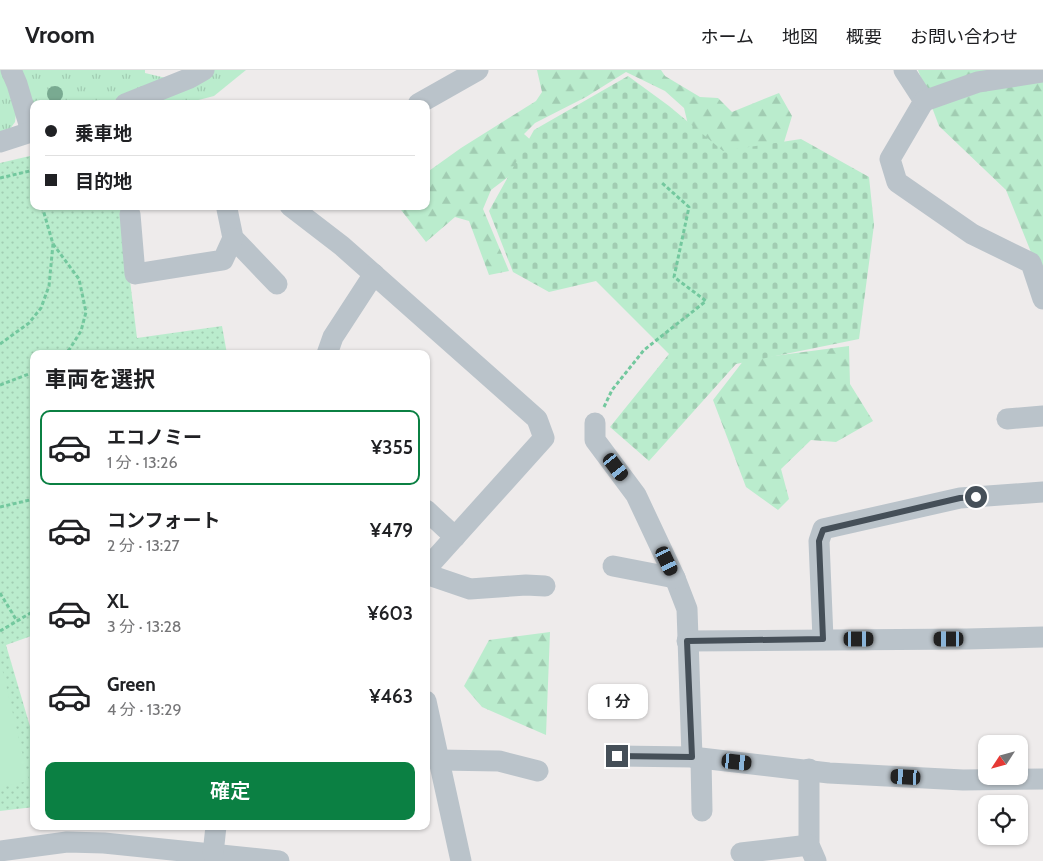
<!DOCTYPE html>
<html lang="ja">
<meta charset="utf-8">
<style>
body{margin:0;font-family:Cabin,"Noto Sans JP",sans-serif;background:#f2f2f2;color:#202124;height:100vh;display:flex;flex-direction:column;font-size:19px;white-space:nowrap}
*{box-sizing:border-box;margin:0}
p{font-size:16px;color:#757577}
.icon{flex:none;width:28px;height:28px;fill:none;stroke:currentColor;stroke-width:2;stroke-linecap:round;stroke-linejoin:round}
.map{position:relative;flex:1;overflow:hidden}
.drawer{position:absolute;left:30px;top:280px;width:400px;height:480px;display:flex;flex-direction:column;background:#fff;border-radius:10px;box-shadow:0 1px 4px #0004}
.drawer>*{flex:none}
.hud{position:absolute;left:30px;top:30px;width:400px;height:110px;border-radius:10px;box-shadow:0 1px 4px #0004;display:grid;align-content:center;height:110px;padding:0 15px;background:#fff}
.needle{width:32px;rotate:234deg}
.controls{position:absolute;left:978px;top:665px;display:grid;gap:10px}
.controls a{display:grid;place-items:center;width:50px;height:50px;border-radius:10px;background:#fff;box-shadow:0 1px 4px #0004;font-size:25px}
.end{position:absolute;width:22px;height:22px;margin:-11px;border:6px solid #454f58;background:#fff;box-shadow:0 0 0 2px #fff}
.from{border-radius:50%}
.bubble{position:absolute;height:35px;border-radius:10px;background:#fff;box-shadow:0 1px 4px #0004;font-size:16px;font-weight:600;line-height:35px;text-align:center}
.car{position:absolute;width:15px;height:30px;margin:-15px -8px;border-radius:6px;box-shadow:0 0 4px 1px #0007;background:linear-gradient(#222 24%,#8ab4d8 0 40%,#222 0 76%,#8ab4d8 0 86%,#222 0)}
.hud b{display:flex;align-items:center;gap:18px;height:48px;font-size:19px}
.hud b+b{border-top:1px solid #e0e0e0}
.hud i{width:12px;height:12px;background:#202124}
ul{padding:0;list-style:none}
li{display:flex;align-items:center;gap:15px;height:75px;margin:0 10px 8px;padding:0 5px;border:2px solid transparent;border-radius:10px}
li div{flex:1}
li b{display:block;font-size:19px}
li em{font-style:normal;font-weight:600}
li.current{border-color:#0b8043}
li>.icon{width:45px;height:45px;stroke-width:1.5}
h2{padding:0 15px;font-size:22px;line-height:60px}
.action{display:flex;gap:10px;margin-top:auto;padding:10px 15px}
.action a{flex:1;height:58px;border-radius:10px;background:#0b8043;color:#fff;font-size:20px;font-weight:600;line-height:58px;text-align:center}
header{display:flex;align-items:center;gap:30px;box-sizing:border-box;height:70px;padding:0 25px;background:#fff;border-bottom:1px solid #e0e0e0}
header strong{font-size:24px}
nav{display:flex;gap:28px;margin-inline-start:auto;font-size:18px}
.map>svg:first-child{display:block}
</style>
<header>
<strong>Vroom</strong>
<nav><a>ホーム</a><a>地図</a><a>概要</a><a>お問い合わせ</a></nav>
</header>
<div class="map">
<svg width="1043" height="791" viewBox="0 0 1043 791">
<defs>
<pattern id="grass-tufts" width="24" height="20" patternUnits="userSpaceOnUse" patternTransform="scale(1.25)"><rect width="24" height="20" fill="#baeccd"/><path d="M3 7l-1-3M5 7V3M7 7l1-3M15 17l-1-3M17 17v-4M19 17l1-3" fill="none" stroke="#a1ccb2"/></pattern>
<pattern id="forest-firs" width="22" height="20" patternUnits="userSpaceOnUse" patternTransform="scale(1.25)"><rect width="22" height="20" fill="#baeccd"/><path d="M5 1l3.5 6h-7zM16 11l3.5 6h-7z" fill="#a1ccb2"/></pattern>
<pattern id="cemetery-stones" width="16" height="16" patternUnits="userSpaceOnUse" patternTransform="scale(1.25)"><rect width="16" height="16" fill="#baeccd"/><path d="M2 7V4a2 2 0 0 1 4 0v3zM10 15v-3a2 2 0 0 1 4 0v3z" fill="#a1ccb2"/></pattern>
<pattern id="park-dots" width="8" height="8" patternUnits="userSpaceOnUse" patternTransform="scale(1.25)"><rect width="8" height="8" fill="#baeccd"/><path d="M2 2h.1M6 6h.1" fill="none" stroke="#a1ccb2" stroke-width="1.8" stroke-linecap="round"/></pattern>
</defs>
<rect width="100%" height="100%" fill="#eeebeb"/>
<g fill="url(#grass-tufts)">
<path d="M0 0H4L17 35 15 52 5 66 0 67Z"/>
<path d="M18 0H145V3L170 9 104 34H34Z"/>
<path d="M214 0H246L214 26 183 34H137Z"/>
</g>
<g fill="url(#forest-firs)">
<path d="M537 0H661L665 6 700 27 718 28 732 42 779 23 792 46 781 82 697 92 684 38 665 21 626 2 586 27 535 53 524 64 558 95H524L491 120 483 139 509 201 489 205 469 151 455 147 426 172 398 136H426V103L461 78 536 31 542 22Z"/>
<path d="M918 0H1043V212L1006 120 939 56Z"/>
<path d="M849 276 850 314 873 351 836 372 811 370 781 399 789 429 778 440 746 417 713 330 744 290Z"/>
<path d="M550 562 546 665 482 637 464 616 489 570Z"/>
</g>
<path fill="url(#cemetery-stones)" d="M628 6 669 36 723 81 801 69 869 107 874 155 859 269 736 294 649 391 610 357 669 284 596 211 549 222 513 202 489 141 534 60Z"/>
<path fill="url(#park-dots)" d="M34 85V136H126L124 161 137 268 222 256 227 284H34V565L6 575 34 670V737L0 741V93Z"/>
<path fill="#baeccd" d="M2 598 29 711 0 717V599Z"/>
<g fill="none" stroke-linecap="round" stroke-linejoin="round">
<g stroke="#73c89e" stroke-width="3" stroke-dasharray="4 2.5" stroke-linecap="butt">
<path d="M31 101 34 108"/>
<path d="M0 108 34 100"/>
<path d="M53 174 79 209 86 242 81 261 69 280 63 284"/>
<path d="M0 274 29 253 41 238 49 216 53 174 42 136"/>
<path d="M0 315 34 302"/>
<path d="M604 337 612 320 644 280 706 231 674 207 689 137 662 113"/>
<path d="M0 437 34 429"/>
<path d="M0 523 17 551"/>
<path d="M0 561 34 541"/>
</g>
<g stroke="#bac3ca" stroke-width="21">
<path d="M11 0 17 14 31 61"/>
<path d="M904 0 924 31 890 89 897 112 972 164 1031 193 1043 229"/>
<path d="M924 31 978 12 1043 2"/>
<path d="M125 34 190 8 204 0"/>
<path d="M418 34 478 0"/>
<path d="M0 72 34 61"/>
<path d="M228 136 227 139 233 168 277 214"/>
<path d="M290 136 342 176 537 349 544 368 426 499"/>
<path d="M130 144 135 204 223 190 233 168"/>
<path d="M327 284 333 267 374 204"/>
<path d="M1007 349 1043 346"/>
<path d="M595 353V370L636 425 675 508 687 539 692 687 829 703 963 710 1043 709"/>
<path d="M426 440 455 467"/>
<path d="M613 496 675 508"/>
<path d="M426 504 470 519 526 515 545 516"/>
<path d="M823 569 819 471 823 459 960 428 1043 422"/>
<path d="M687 571 967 569 1043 567"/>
<path d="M426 631 461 791"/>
<path d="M617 686 692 687"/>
<path d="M701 688 702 741"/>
<path d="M439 690 499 691 538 701"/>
<path d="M809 699V775L816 791"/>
<path d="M0 781 67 772 104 773 279 791"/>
<path d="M741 783 809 775"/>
<path d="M213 784 216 756"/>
</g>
</g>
<circle fill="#79aa91" cx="55" cy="24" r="8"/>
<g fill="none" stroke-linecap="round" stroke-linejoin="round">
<path stroke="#454f58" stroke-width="6" d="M617 686 692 687 687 571 823 569 819 471 823 460 960 428 976 427"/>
</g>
</svg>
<div class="controls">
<a><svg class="needle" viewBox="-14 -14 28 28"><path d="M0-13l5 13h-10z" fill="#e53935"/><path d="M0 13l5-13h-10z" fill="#757577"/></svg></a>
<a><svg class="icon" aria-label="locate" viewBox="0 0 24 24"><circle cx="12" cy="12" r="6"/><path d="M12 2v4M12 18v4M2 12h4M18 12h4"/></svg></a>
</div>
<i class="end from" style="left:976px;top:427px"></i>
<i class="end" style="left:617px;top:686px"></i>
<div class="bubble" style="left:588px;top:614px;width:60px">1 分</div>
<i class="car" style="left:616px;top:397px;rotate:143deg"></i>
<i class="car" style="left:667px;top:491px;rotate:155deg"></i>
<i class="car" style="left:859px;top:569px;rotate:90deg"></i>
<i class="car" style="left:949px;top:569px;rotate:270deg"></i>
<i class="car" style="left:737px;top:692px;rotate:96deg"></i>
<i class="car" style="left:906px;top:707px;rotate:273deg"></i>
<div class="hud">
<b><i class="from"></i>乗車地</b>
<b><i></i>目的地</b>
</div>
<section class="drawer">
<h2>車両を選択</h2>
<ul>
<li class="current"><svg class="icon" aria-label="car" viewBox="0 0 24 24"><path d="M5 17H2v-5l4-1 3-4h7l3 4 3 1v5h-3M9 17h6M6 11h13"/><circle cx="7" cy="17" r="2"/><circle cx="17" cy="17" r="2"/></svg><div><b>エコノミー</b><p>1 分 · 13:26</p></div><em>¥355</em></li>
<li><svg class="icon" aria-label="car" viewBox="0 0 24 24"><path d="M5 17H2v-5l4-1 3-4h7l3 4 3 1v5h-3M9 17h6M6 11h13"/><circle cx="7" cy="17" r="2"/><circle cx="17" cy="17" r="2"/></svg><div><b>コンフォート</b><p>2 分 · 13:27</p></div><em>¥479</em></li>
<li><svg class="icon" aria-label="car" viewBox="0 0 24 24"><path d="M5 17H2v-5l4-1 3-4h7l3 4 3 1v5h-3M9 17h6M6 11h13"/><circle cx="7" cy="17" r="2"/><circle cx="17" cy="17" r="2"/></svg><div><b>XL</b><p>3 分 · 13:28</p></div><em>¥603</em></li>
<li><svg class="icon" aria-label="car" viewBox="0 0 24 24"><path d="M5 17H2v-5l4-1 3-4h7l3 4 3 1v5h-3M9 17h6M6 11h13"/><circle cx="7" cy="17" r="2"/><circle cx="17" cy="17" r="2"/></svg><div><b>Green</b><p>4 分 · 13:29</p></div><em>¥463</em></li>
</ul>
<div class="action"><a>確定</a></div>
</section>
</div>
